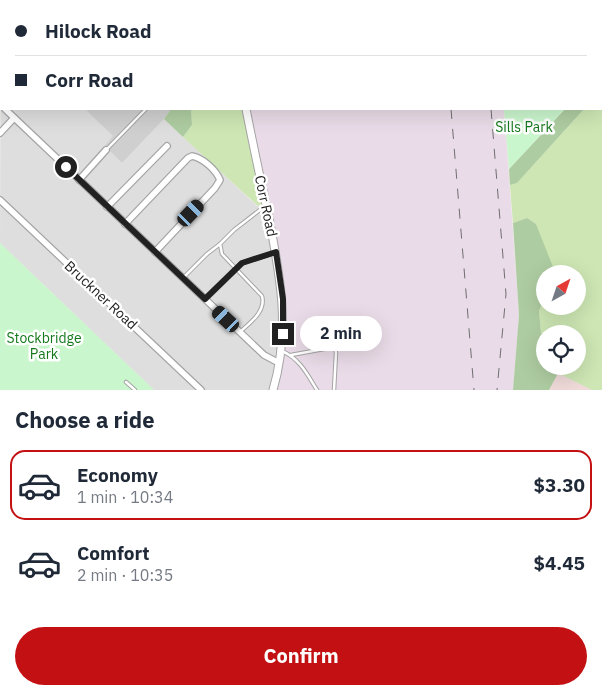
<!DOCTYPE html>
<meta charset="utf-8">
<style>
body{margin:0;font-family:"IBM Plex Sans",sans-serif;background:#f2f2f3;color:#1f2937;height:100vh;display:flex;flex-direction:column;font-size:19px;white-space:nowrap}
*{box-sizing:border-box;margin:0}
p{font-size:16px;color:#747a83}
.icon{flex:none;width:28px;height:28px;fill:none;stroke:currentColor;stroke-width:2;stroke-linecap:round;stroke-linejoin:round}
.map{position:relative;height:390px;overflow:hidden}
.panel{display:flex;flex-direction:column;background:#fff;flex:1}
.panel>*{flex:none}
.hud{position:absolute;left:0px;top:0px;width:602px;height:110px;box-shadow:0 5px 20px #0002;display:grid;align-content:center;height:110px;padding:0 15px;background:#fff}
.needle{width:32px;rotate:40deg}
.controls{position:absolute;left:536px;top:265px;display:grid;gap:10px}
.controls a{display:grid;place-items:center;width:50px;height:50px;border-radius:50%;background:#fff;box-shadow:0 5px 20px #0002;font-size:25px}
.end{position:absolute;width:22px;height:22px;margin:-11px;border:6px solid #212121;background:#fff;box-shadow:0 0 0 2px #fff}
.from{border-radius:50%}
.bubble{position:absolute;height:35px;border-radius:18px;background:#fff;box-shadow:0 5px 20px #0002;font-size:16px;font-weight:800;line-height:35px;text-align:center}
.car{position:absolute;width:15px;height:30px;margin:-15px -8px;border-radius:6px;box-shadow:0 0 4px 1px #0007;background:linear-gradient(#222 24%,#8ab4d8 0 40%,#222 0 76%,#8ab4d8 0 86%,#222 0)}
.hud b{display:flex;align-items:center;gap:18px;height:48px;font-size:19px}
.hud b+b{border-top:1px solid #e0e1e3}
.hud i{width:12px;height:12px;background:#1f2937}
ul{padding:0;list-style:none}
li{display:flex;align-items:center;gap:15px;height:70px;margin:0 10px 8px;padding:0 5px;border:2px solid transparent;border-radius:15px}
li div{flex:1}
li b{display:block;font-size:19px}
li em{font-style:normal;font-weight:800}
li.active{border-color:#c21013}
li>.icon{width:45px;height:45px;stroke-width:1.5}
h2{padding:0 15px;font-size:22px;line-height:60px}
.cta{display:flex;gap:10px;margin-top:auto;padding:10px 15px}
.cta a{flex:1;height:58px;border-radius:30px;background:#c21013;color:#fff;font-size:20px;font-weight:800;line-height:58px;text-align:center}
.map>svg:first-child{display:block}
</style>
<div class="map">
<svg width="602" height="390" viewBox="0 0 602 390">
<rect width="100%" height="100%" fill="#f1eee9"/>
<path fill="#dfdede" d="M1 15V109H90L88 111 114 137 122 163 164 119 257 206 263 203 277 272 281 317 278 352 269 390H154L0 243Z"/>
<path fill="#f0dada" d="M558 373 592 390H549Z"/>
<g fill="#e9dbe7">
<path d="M227 0H495V1H228Z"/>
<path d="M250 109H504L519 315 513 390H276L283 365 286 321V297L281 262Z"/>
</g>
<path fill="#cfcfcf" d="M90 109H171L164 119 122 163 105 146 113 136 87 111Z"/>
<g fill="#cde6b3">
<path d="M602 89V390H592L558 373 562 366H578V334H545V336L541 333 539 311 545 296V306H578V274H554L536 224 527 218 513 223 510 185 517 183 584 109H601Z"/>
<path d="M191 109H243L263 203 258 206 183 137 192 125Z"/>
</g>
<g fill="#aecca1">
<path d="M171 109H191L192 125 183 137 164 119Z"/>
<path d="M565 109H584L517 183 510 185 509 169Z"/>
<path d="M527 218 536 224 555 272 554 274H545V296L539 311 541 333 545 336V366H562L549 390H513L519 315 513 223Z"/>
</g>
<g fill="#caf6cd">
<path d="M504 109H565L509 169Z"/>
<path d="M0 243 154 390H0Z"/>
</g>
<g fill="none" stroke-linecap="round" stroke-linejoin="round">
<g stroke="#a5a5a5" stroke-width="4.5">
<g id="service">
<path d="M158 0 159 1"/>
<path d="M593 0 594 1"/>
<path d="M601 9 602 10"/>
<path d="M107 149 146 109"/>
<path d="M184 277 207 254 220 244"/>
<path d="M206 298 242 263 275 253"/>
<path d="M241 331C251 322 266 311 262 296L222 254 220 244 234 230 265 206"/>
<path d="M282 351C300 359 307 374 317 390"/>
<path d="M291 355 335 347 336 353 334 390"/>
<path d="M126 382 135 390"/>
</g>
</g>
<g stroke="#a5a5a5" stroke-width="8">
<g id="minor">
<path d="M0 63 1 62"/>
<path d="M0 104 1 105"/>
<path d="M5 109 264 355 279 363"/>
<path d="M0 133 14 118"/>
<path d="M79 180 106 150"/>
<path d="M0 200 201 390"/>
<path d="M107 207 167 146"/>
<path d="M125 224 188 158 192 156C203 158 216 170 220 180L215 188 155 252"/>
</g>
</g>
<g stroke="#a5a5a5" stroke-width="9">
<g id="tertiary">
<path d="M224 0V1"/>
<path d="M246 109C253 144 260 178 268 213 280 275 291 328 273 390"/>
</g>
</g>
<path stroke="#ef857b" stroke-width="1" stroke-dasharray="2.5 2.5" stroke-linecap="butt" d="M575 1 576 0"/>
<use href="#service" stroke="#fff" stroke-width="2.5"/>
<use href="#minor" stroke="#fff" stroke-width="5.5"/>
<use href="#tertiary" stroke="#fff" stroke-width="7"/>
<g stroke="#6f6f6f" stroke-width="1" stroke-dasharray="10 10" stroke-linecap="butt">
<path d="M442 0V1"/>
<path d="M482 0V1"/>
<path d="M451 109 474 390"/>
<path d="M491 109 506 294 497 390"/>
</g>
</g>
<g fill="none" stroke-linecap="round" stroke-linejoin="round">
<path stroke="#212121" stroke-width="6" d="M66 167 205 299 242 263 276 252 283 299V334"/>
</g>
<g text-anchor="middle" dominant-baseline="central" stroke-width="5" stroke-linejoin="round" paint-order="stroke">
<g font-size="14" fill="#15791c" stroke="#fff">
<text x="524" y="127">Sills Park</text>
<text x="44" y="338">Stockbridge<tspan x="44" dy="16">Park</tspan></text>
</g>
<g font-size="14" fill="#212121" stroke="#fff">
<text transform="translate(266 206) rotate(78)">Corr Road</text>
<text transform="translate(101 295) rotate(43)">Bruckner Road</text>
</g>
</g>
</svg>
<div class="controls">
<a><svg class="needle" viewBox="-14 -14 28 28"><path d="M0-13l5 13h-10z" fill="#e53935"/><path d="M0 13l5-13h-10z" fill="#747a83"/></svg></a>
<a><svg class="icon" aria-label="locate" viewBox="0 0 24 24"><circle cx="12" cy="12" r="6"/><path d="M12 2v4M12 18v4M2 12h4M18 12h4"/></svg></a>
</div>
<i class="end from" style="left:66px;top:167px"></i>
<i class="end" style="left:283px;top:334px"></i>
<div class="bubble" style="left:300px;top:316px;width:82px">2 min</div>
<i class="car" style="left:191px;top:213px;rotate:44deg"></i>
<i class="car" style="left:226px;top:319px;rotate:313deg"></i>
<div class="hud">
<b><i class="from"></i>Hilock Road</b>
<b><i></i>Corr Road</b>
</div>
</div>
<section class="panel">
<h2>Choose a ride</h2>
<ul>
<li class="active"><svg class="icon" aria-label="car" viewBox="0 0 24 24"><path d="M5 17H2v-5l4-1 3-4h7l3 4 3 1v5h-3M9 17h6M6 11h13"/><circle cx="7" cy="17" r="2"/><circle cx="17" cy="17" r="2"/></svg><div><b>Economy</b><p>1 min · 10:34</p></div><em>$3.30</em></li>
<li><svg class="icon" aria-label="car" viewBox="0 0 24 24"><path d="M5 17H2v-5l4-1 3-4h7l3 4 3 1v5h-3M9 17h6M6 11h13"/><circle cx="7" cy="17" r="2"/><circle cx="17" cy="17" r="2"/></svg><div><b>Comfort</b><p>2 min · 10:35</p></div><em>$4.45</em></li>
</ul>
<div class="cta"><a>Confirm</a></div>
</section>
